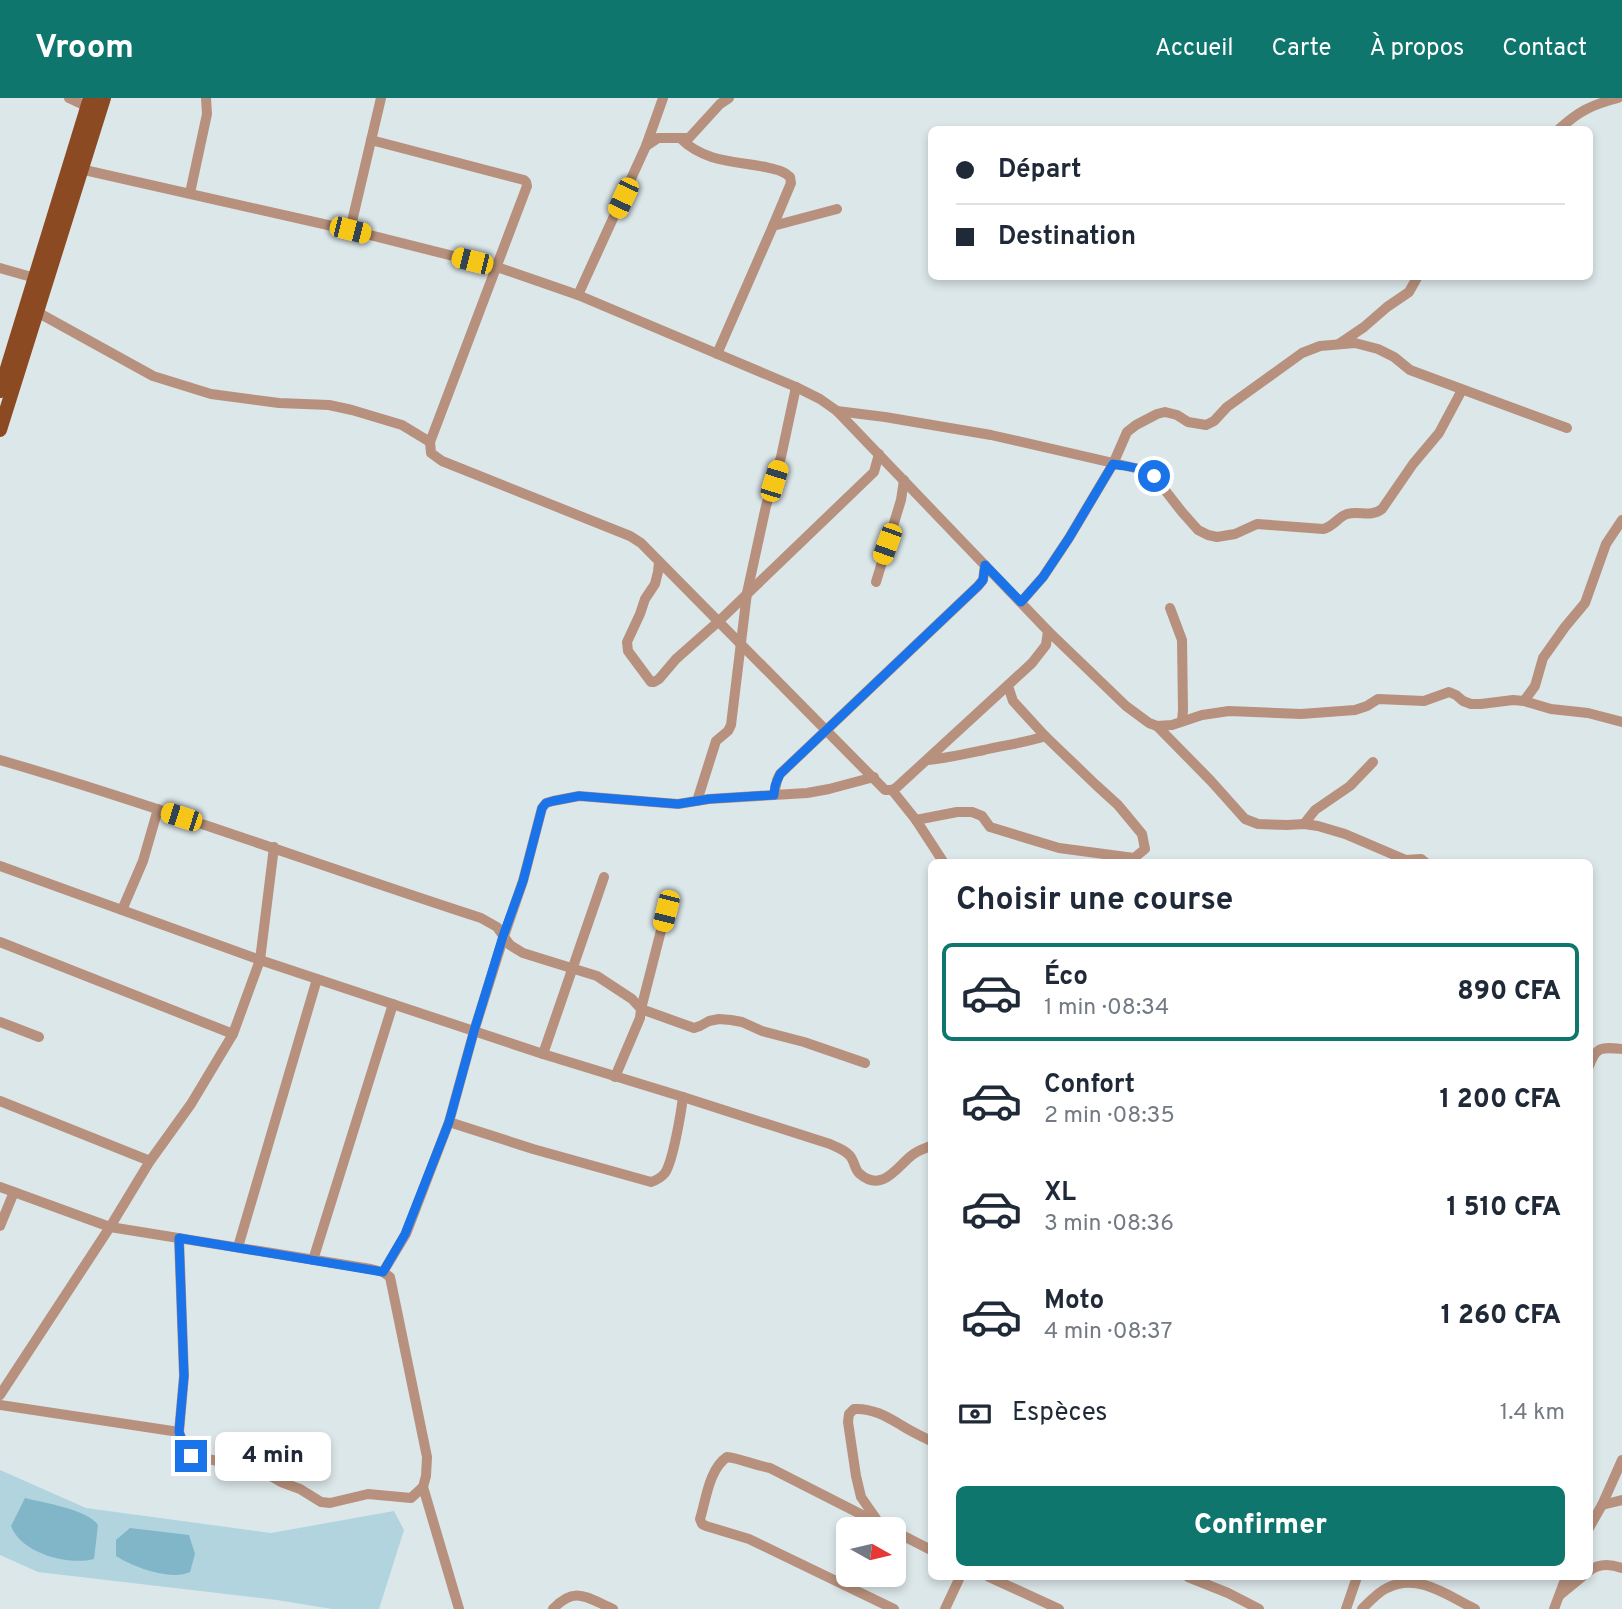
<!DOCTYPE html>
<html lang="fr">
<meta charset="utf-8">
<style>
body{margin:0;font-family:Overpass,sans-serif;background:#f6f6f7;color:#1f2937;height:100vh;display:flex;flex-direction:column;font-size:26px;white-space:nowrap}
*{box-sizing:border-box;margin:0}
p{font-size:23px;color:#747a83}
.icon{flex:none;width:38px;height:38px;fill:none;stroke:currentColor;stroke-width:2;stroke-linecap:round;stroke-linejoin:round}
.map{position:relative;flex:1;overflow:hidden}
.side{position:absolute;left:928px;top:761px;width:665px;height:721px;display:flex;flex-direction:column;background:#fff;border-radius:10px;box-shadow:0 4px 10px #0003}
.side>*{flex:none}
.hud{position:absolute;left:928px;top:28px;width:665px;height:154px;border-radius:10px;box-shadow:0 4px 10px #0003;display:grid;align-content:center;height:154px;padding:0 28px;background:#fff}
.needle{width:46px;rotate:98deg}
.controls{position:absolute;left:836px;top:1419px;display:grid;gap:14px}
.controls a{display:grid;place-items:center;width:70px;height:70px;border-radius:10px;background:#fff;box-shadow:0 4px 10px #0003;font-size:35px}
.end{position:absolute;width:32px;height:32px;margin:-16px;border:9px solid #1a73e8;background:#fff;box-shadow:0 0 0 4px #fff}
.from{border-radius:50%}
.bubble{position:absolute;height:49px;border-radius:10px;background:#fff;box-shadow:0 4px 10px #0003;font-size:23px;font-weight:800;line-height:49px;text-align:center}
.car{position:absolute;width:21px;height:42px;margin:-21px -10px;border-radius:9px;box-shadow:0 0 5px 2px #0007;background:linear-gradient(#f5c518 24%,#345 0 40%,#f5c518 0 76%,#345 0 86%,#f5c518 0)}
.hud b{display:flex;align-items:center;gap:24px;height:66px;font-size:26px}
.hud b+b{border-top:2px solid #e0e1e3}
.hud i{width:18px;height:18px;background:#1f2937}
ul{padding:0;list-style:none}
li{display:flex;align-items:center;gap:21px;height:98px;margin:0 14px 10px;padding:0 14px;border:4px solid transparent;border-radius:10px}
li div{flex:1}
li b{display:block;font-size:26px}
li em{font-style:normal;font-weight:800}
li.on{border-color:#0f766e}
li>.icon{width:63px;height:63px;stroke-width:1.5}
h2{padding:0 28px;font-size:32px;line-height:84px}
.pay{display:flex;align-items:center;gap:18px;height:77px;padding:0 28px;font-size:26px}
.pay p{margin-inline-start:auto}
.cta{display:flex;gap:14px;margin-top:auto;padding:14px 28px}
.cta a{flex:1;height:80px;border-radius:10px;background:#0f766e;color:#fff;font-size:28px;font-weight:800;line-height:80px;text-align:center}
header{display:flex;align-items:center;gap:42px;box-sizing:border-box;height:98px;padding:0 35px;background:#0f766e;color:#fff}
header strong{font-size:33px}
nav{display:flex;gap:38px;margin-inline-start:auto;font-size:24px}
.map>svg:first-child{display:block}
</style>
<header>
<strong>Vroom</strong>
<nav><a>Accueil</a><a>Carte</a><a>À propos</a><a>Contact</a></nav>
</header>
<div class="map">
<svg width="1622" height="1511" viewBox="0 0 1622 1511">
<rect width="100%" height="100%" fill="#dce7ea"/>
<path fill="#b1d4df" d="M0 1372 86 1410 271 1435 394 1413 404 1432 379 1511H332L277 1502 38 1474 0 1457Z"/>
<g fill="#80b6c7">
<path d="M25 1400C44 1405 87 1411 98 1427L94 1461C68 1468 21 1455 11 1428Z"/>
<path d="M130 1430 189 1437 195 1456 190 1474C171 1483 133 1469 116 1458V1442Z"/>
</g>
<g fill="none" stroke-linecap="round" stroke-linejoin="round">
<g stroke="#b7917d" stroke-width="10">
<path d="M69 0 88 9"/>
<path d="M1558 32C1579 13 1591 7 1618 0"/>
<path d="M681 41C705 64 734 63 765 69 774 71 783 72 790 79L791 85 773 128"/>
<path d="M371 42 524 82 526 84 527 88 430 344 431 355 442 363 630 438 641 445 885 692H892L897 689 1032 565 1046 547 1048 533"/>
<path d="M646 48 658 40H689L720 6 729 0"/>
<path d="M80 71 350 132 497 169 578 197 796 289 820 301 837 313 1048 533 1126 608 1149 625 1157 628 1172 627 1202 617 1229 613 1301 616 1355 612 1367 608 1378 601 1424 603 1449 594 1456 597 1463 603 1471 606H1481L1513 602 1524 603 1551 611 1588 615 1622 624"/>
<path d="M190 95 207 16 206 0"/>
<path d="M350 132 381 0"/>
<path d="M0 170 35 180"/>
<path d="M578 197 646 48 663 0"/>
<path d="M37 214 153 278 211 296 279 305 329 307 352 312 402 327 430 344"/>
<path d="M1339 246 1364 229 1387 209 1409 194 1418 178"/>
<path d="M717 256 773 128 837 111"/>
<path d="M837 313 885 319 991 337 1148 373 1154 378 1182 414 1198 432 1208 437 1217 439 1235 436 1257 426 1323 431C1333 429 1338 419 1347 416 1360 412 1370 420 1382 411L1413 366 1439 335 1462 292"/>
<path d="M659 464 658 474 655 486 645 501 640 516 627 544 628 553 651 584H654L659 581 676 561 719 523 874 374 879 356"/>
<path d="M876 484 901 402 904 382"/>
<path d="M1021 504 1043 479 1069 440 1113 366 1127 334 1136 327 1157 316 1165 314 1177 317 1188 324 1206 327 1214 323 1227 309 1302 255 1320 248 1355 245 1378 251 1394 259 1410 272 1567 330"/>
<path d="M1170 510 1182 542 1183 612 1182 623"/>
<path d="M1524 603 1535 588 1543 560 1565 529 1585 505 1606 446 1622 422"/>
<path d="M1157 628 1211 683 1245 721 1258 726 1287 727 1304 726 1318 728 1345 736 1406 762 1421 761 1426 765"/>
<path d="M0 662C162 709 320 768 481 820L497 829 510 847 523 855 597 878 632 901 641 911 640 920 615 979"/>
<path d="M928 662C948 660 965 656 984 652 1005 647 1025 645 1045 638"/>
<path d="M892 692 916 722 944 765"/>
<path d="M774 697 777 682 780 676 978 488 983 482 985 467"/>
<path d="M697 703 716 643 728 633 731 627 747 495 766 408 781 359 796 289"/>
<path d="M916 722 957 714H972L982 718 990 729 1059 750 1134 760 1145 751 1142 736 1118 707 1096 687 1045 638 1013 603 1008 588"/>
<path d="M1304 726 1315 712 1350 688 1373 664"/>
<path d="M0 768 260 862 543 956 683 999 830 1046C838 1050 848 1053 852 1061 855 1066 855 1072 860 1076 882 1095 897 1069 911 1058 918 1052 923 1051 931 1048"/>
<path d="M122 812 143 763 158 711"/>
<path d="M666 813 641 911 694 930 700 928 709 923 719 921 731 922 742 924 762 933 804 944 865 965"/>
<path d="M0 844 233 936"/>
<path d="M0 924 39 939"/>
<path d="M543 956 604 779"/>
<path d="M1589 968C1596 948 1602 949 1622 951"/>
<path d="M0 1003 150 1063"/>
<path d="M449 1024 533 1051 651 1084C657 1082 661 1080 665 1075 673 1063 681 1015 683 999"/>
<path d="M0 1089 110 1129 371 1171 383 1174 390 1179 427 1359 426 1378 423 1389 459 1511"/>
<path d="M0 1128 14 1094"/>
<path d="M179 1140 184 1278 179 1334 186 1354 191 1358 256 1370 281 1384 300 1391 321 1404 330 1405 368 1396 411 1400 423 1389"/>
<path d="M238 1149 317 881"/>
<path d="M313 1162 393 906"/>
<path d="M383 1174 406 1136 449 1024 474 933 504 838 523 783 542 710 546 705 553 703 579 698 678 706 709 701 807 695 829 691 874 679"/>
<path d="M0 1297 110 1129 150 1063 191 1006 233 936 260 862 274 749"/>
<path d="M0 1307 179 1334"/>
<path d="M1602 1407 1622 1402"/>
<path d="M877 1422 861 1399 856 1378 848 1324 849 1316 854 1311C872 1310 886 1318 901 1327 910 1333 921 1338 931 1343"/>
<path d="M884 1428 770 1370C754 1367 742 1361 727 1359 709 1371 706 1402 700 1421L702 1426 706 1428 749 1441 894 1511"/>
<path d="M1589 1430 1602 1407 1622 1362"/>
<path d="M894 1433 931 1452"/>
<path d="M1589 1473C1599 1465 1611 1466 1622 1470"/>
<path d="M989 1479 1059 1511"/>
<path d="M1188 1479 1228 1495 1259 1511"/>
<path d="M1560 1497 1582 1479"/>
<path d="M553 1511C575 1487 587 1500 613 1511"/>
<path d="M945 1511 960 1479"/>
<path d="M1346 1511 1357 1479"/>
<path d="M1362 1511C1369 1504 1378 1494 1387 1490 1418 1474 1448 1498 1475 1511"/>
<path d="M1554 1511 1566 1479"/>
</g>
<g stroke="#8b4a22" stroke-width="14">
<path d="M0 293 90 0"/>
<path d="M0 332 104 0"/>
</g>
</g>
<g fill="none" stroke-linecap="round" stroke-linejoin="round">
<path stroke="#1a73e8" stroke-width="9" d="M191 1358 186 1354 179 1334 184 1278 179 1140 383 1174 405 1136 449 1024 474 933 503 838 523 783 542 710 546 705 553 703 579 698 678 706 709 701 774 697 775 688 780 676 978 488 983 482 985 467 1021 504 1043 479 1069 440 1113 366C1127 369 1143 369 1154 378"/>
</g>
</svg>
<div class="controls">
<a><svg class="needle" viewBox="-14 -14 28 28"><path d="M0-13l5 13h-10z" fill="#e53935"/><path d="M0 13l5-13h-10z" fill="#747a83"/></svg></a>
</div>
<i class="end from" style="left:1154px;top:378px"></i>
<i class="end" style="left:191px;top:1358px"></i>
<div class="bubble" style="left:215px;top:1334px;width:116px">4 min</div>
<i class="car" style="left:623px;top:100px;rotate:205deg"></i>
<i class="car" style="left:350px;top:132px;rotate:104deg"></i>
<i class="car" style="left:472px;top:163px;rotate:284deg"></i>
<i class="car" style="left:774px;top:383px;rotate:17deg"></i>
<i class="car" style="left:887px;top:446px;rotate:200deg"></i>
<i class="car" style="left:181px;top:719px;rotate:288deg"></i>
<i class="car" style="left:666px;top:813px;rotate:194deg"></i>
<div class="hud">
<b><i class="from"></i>Départ</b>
<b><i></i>Destination</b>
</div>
<section class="side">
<h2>Choisir une course</h2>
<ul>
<li class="on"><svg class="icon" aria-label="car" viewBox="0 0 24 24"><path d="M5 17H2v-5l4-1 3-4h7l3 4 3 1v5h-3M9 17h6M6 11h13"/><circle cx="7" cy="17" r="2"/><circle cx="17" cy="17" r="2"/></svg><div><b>Éco</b><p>1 min · 08:34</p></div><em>890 CFA</em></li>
<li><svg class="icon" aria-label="car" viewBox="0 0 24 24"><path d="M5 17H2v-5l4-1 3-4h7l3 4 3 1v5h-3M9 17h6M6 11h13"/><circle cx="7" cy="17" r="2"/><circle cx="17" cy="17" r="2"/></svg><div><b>Confort</b><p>2 min · 08:35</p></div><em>1 200 CFA</em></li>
<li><svg class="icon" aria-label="car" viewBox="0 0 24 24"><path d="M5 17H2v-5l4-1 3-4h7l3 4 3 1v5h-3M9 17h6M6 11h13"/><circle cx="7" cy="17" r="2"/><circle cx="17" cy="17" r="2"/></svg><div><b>XL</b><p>3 min · 08:36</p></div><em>1 510 CFA</em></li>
<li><svg class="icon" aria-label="car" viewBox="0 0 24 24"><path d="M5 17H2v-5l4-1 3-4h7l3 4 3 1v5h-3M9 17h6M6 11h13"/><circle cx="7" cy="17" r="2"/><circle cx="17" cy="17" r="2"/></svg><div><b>Moto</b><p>4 min · 08:37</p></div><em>1 260 CFA</em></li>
</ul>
<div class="pay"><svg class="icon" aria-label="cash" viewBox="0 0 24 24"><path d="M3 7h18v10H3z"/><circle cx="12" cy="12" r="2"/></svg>Espèces<p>1.4 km</p></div>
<div class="cta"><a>Confirmer</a></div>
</section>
</div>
